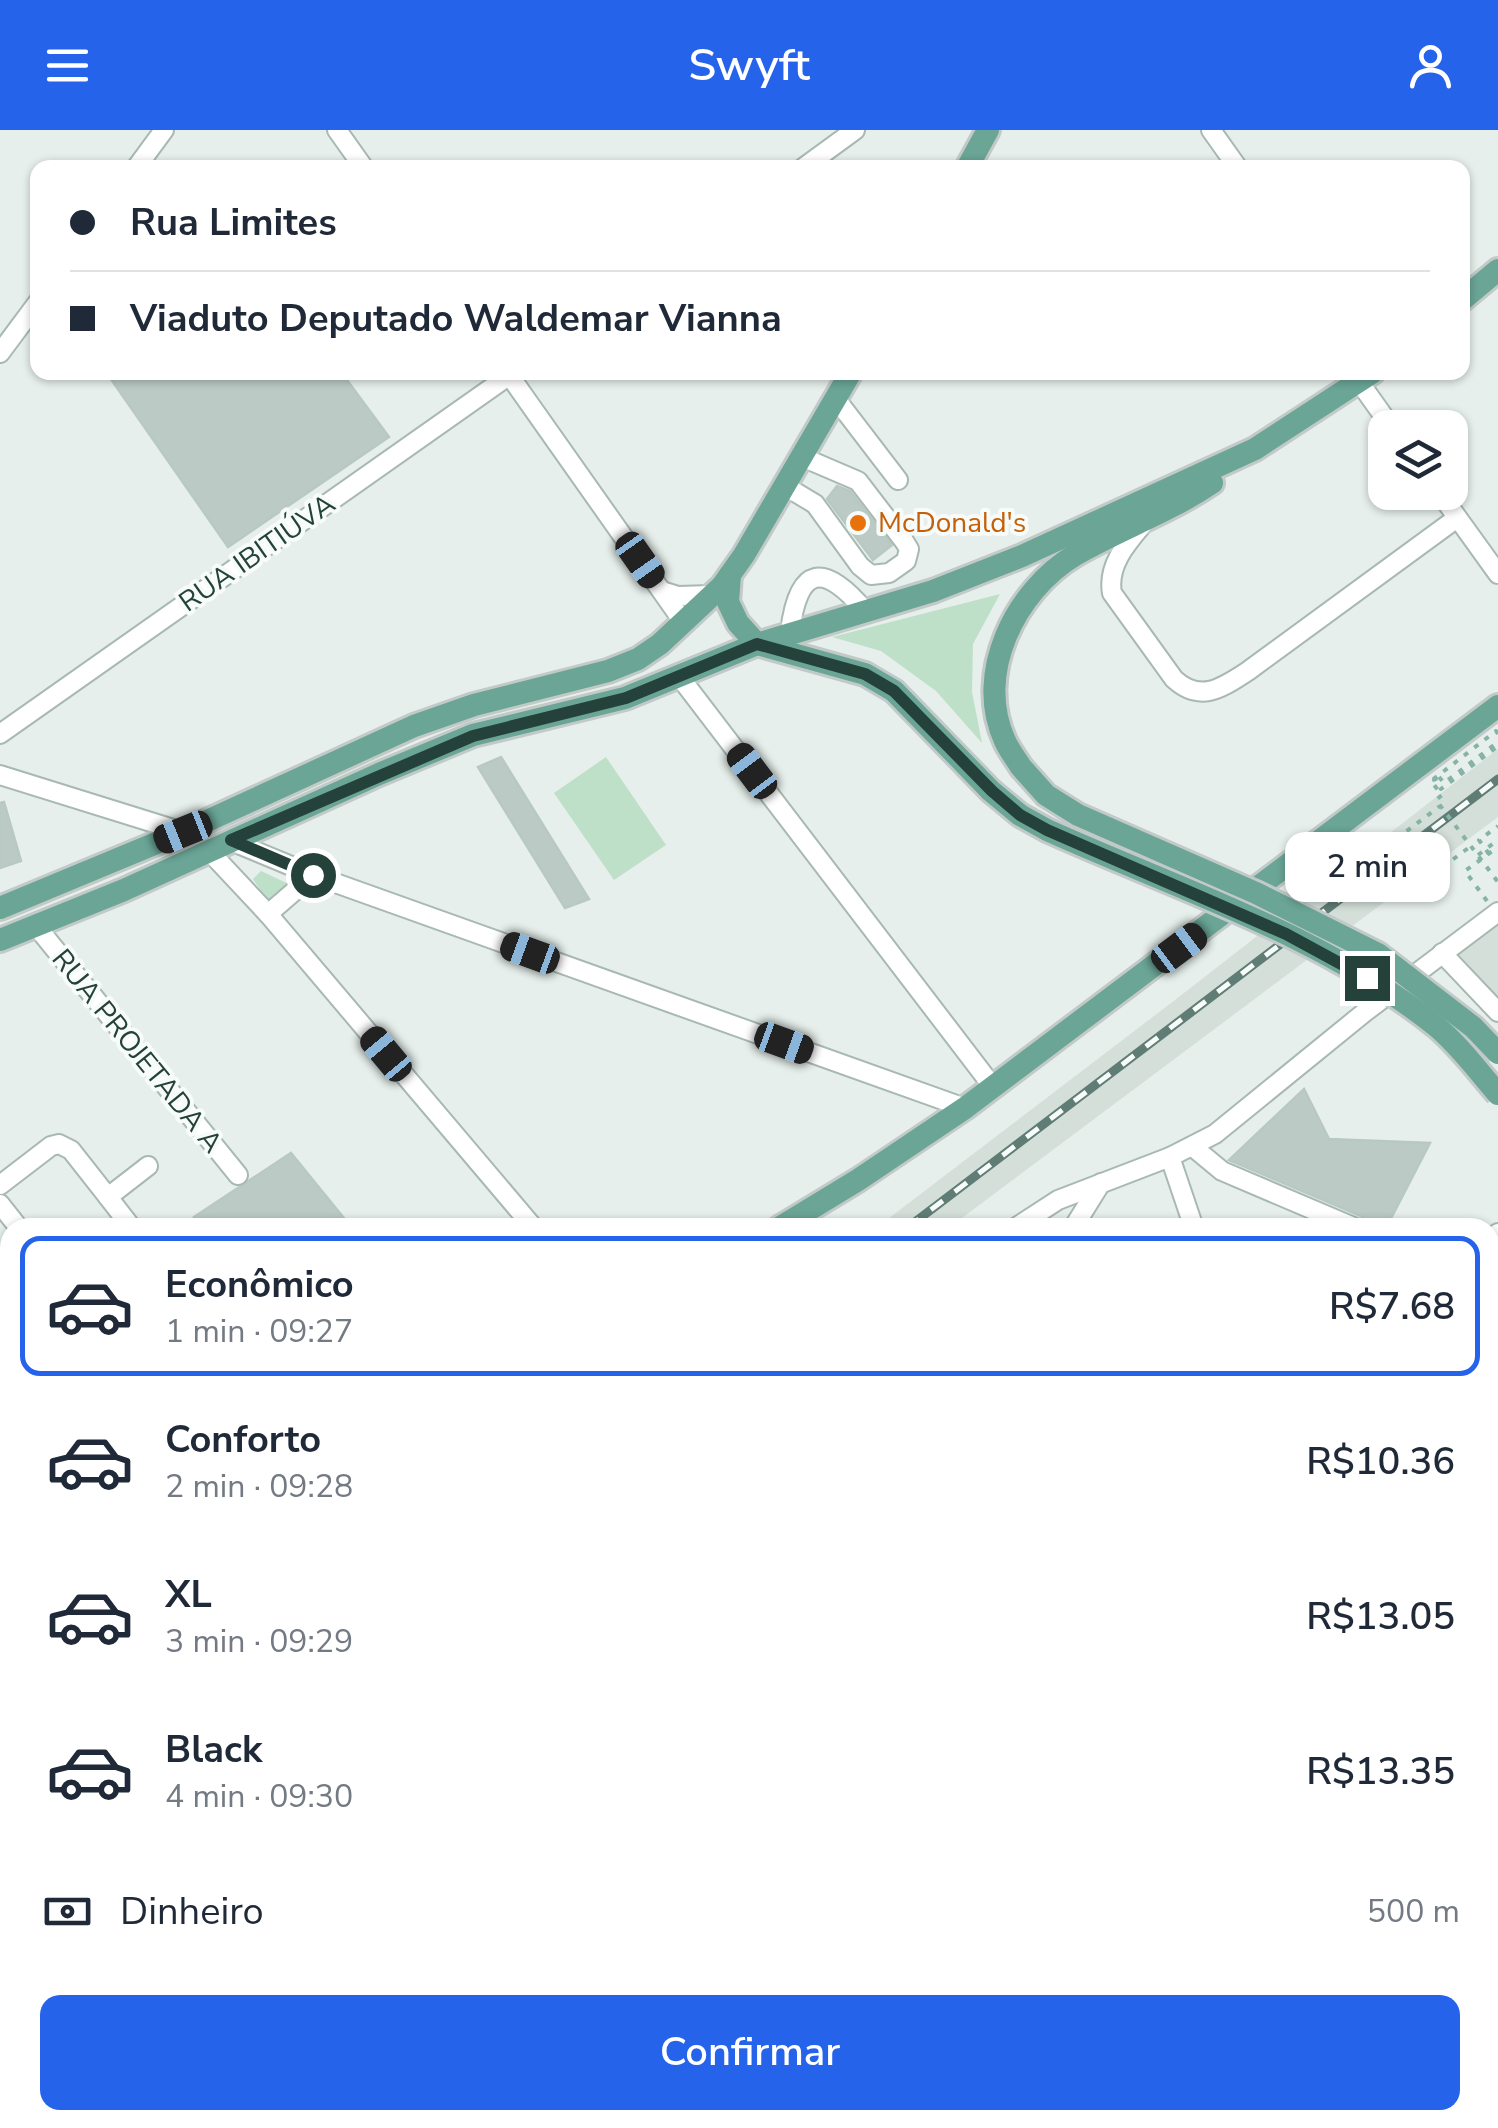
<!DOCTYPE html>
<html lang="pt">
<meta charset="utf-8">
<style>
body{margin:0;font-family:"Nunito Sans",sans-serif;background:#f2f2f3;color:#1f2937;height:100vh;display:flex;flex-direction:column;font-size:38px;white-space:nowrap}
*{box-sizing:border-box;margin:0}
p{font-size:32px;color:#747a83}
.icon{flex:none;width:55px;height:55px;fill:none;stroke:currentColor;stroke-width:2;stroke-linecap:round;stroke-linejoin:round}
.map{position:relative;flex:1;overflow:hidden}
.details{position:absolute;left:0px;top:1088px;width:1500px;height:912px;display:flex;flex-direction:column;background:#fff;border-radius:30px 30px 0 0;box-shadow:0 2px 8px #0004}
.details>*{flex:none}
.guide{position:absolute;left:30px;top:30px;width:1440px;height:220px;border-radius:20px;box-shadow:0 2px 8px #0004;display:grid;align-content:center;height:220px;padding:0 40px;background:#fff}
.controls{position:absolute;left:1368px;top:280px;display:grid;gap:20px}
.controls a{display:grid;place-items:center;width:100px;height:100px;border-radius:20px;background:#fff;box-shadow:0 2px 8px #0004;font-size:50px}
.end{position:absolute;width:45px;height:45px;margin:-22px;border:12px solid #24423a;background:#fff;box-shadow:0 0 0 5px #fff}
.from{border-radius:50%}
.bubble{position:absolute;height:70px;border-radius:20px;background:#fff;box-shadow:0 2px 8px #0004;font-size:32px;font-weight:600;line-height:70px;text-align:center}
.car{position:absolute;width:30px;height:60px;margin:-30px -15px;border-radius:12px;box-shadow:0 0 8px 2px #0007;background:linear-gradient(#222 24%,#8ab4d8 0 40%,#222 0 76%,#8ab4d8 0 86%,#222 0)}
.guide b{display:flex;align-items:center;gap:35px;height:95px;font-size:38px}
.guide b+b{border-top:2px solid #e0e1e3}
.guide i{width:25px;height:25px;background:#1f2937}
ul{padding:18px 0 0;list-style:none}
li{display:flex;align-items:center;gap:30px;height:140px;margin:0 20px 15px;padding:0 20px;border:5px solid transparent;border-radius:20px}
li div{flex:1}
li b{display:block;font-size:38px}
li em{font-style:normal;font-weight:600}
li.on{border-color:#2563eb}
li>.icon{width:90px;height:90px;stroke-width:1.5}
.pay{display:flex;align-items:center;gap:25px;height:110px;padding:0 40px;font-size:38px}
.pay p{margin-inline-start:auto}
.cta{display:flex;gap:20px;margin-top:auto;padding:20px 40px}
.cta a{flex:1;height:115px;border-radius:20px;background:#2563eb;color:#fff;font-size:40px;font-weight:600;line-height:115px;text-align:center}
header{display:flex;justify-content:space-between;align-items:center;height:130px;padding:0 40px;background:#2563eb;color:#fff;font-size:45px;font-weight:600}
.map>svg:first-child{display:block}
</style>
<header><svg class="icon" aria-label="menu" viewBox="0 0 24 24"><path d="M4 6h16M4 12h16M4 18h16"/></svg>Swyft<svg class="icon" aria-label="person" viewBox="0 0 24 24"><circle cx="12" cy="8" r="4"/><path d="M4 21q1-7 8-7t8 7"/></svg></header>
<div class="map">
<svg width="1498" height="1998" viewBox="0 0 1498 1998">
<rect width="100%" height="100%" fill="#e6efeb"/>
<g fill="#d4dfda">
<path d="M1498 619V687L950 1097 876 1098 1175 870Z"/>
<path d="M1498 788V877L1448 823Z"/>
<path d="M10 1755V1805L0 1812V1763Z"/>
</g>
<g fill="#bfe0c8">
<path d="M1000 464 973 514 972 562 982 613 936 561 881 521 832 507Z"/>
<path d="M606 627 666 715 614 750 554 663Z"/>
<path d="M261 741 293 756 271 776 253 749Z"/>
</g>
<g fill="#bbcac4" stroke="#b8c9c2" stroke-width="2.5">
<path d="M106 242H341L389 307 228 417Z"/>
<path d="M837 356 850 361 892 415 873 430 827 369Z"/>
<path d="M501 627 589 769 565 778 478 637Z"/>
<path d="M4 672 21 731 0 738V673Z"/>
<path d="M1304 959 1329 1009 1430 1013 1386 1098 1368 1097 1361 1086 1229 1030Z"/>
<path d="M291 1023 352 1098H203L194 1087Z"/>
</g>
<g fill="none" stroke-linecap="round" stroke-linejoin="round">
<g stroke="#a8b8b2" stroke-width="22">
<g id="minor">
<path d="M337 0 364 38"/>
<path d="M1211 0 1238 38"/>
<path d="M136 38 164 0"/>
<path d="M803 38 855 0"/>
<path d="M0 223 38 172"/>
<path d="M507 242 684 493"/>
<path d="M1360 253 1392 298"/>
<path d="M836 269 898 350"/>
<path d="M785 356 815 374 860 436 871 445 889 443 906 431 909 419 904 411 858 351 802 327"/>
<path d="M1439 362 1498 444"/>
<path d="M1144 393C1127 413 1107 435 1112 463L1174 549C1201 574 1223 557 1248 541L1457 388"/>
<path d="M662 461 678 466 712 465"/>
<path d="M790 502C798 435 824 432 865 481"/>
<path d="M679 546 993 957"/>
<path d="M0 604 514 242"/>
<path d="M0 645 183 702"/>
<path d="M231 711 313 745 965 978"/>
<path d="M209 721 268 784 534 1098"/>
<path d="M268 784 313 745"/>
<path d="M37 797 238 1045"/>
<path d="M1442 823 1498 882"/>
<path d="M1193 1017 1222 1041 1356 1098"/>
<path d="M1170 1027 1194 1098"/>
<path d="M0 1055 51 1016 59 1014 71 1020 108 1067 148 1036"/>
<path d="M108 1067 132 1098"/>
<path d="M0 1074 19 1098"/>
<path d="M1015 1098 1058 1070 1170 1027 1215 1004 1365 882 1498 782"/>
<path d="M1073 1098 1101 1053"/>
<path d="M1490 1109 1498 1103"/>
<path d="M1490 1131 1498 1134"/>
<path d="M0 1252 10 1246"/>
<path d="M1490 1303 1498 1317"/>
<path d="M0 1400 10 1412"/>
<path d="M1490 1549 1498 1544"/>
<path d="M1490 1610 1498 1622"/>
<path d="M1490 1719 1498 1730"/>
<path d="M0 1856 10 1848"/>
<path d="M226 1990 232 1998"/>
<path d="M468 1990 475 1998"/>
<path d="M743 1990 749 1998"/>
<path d="M879 1990 885 1998"/>
<path d="M1040 1990 1047 1998"/>
<path d="M1175 1990 1178 1998"/>
<path d="M1266 1990 1273 1998"/>
<path d="M1424 1990 1430 1998"/>
<path d="M684 1998 699 1990"/>
</g>
</g>
<g stroke="#c2cac8" stroke-width="28">
<g id="major">
<path d="M967 38 988 0"/>
<path d="M1462 170 1498 140"/>
<path d="M730 445 728 472 738 493 757 514 865 544 894 561 991 661"/>
<path d="M1021 637C1016 629 1009 620 1005 611 974 544 1015 461 1075 425 1120 399 1169 382 1212 353"/>
<path d="M0 778 183 702 414 596 474 575 608 541 638 529 660 514 722 456 744 425 851 242"/>
<path d="M0 810 124 760 379 644 473 605 625 568 757 514 933 461 1022 426 1255 319 1373 242"/>
<path d="M779 1098 858 1050 965 978 1498 576"/>
<path d="M0 1577 10 1571"/>
</g>
</g>
<g stroke="#86b3a5" stroke-width="4" stroke-dasharray="5 8" stroke-linecap="butt">
<path d="M1439 647 1444 653 1498 612"/>
<path d="M1489 724 1479 710 1498 696"/>
<path d="M1381 726 1379 722 1440 676"/>
<path d="M1402 761 1405 765 1471 716"/>
<path d="M1487 771 1465 741 1498 717"/>
</g>
<use href="#minor" stroke="#fff" stroke-width="18"/>
<use href="#major" stroke="#6aa596" stroke-width="22"/>
<g stroke="#5f7d75" stroke-width="9">
<g id="rail">
<path d="M907 1098 1498 649"/>
<path d="M0 1784 10 1776"/>
</g>
</g>
<use href="#rail" stroke="#f7fbf9" stroke-width="5" stroke-dasharray="15" stroke-linecap="butt"/>
<g stroke="#c2cac8" stroke-width="28" stroke-linecap="butt">
<g id="major-bridge">
<path d="M1021 637 1046 665 1078 685 1256 763 1378 824 1473 897 1498 923"/>
<path d="M991 661 1020 685 1047 700C1180 760 1321 804 1436 896 1459 915 1478 941 1498 964"/>
</g>
</g>
<g stroke="#86b3a5" stroke-width="4" stroke-dasharray="5 8" stroke-linecap="butt">
<path d="M1498 604 1496 601 1431 651 1442 665 1436 670 1498 752"/>
<path d="M1437 648 1434 650 1441 659 1498 616"/>
<path d="M1478 725 1498 710"/>
</g>
<use href="#major-bridge" stroke="#6aa596" stroke-width="22"/>
</g>
<g fill="none" stroke-linecap="round" stroke-linejoin="round">
<path stroke="#24423a" stroke-width="12" d="M313 745 231 710 473 606 626 568 757 514 865 544 894 561 992 661 1020 685 1047 700 1286 804 1367 848"/>
</g>
<circle fill="#e8710a" stroke="#f7fbf9" stroke-width="4" cx="858" cy="393" r="10"/>
<g text-anchor="middle" dominant-baseline="central" stroke-width="8" stroke-linejoin="round" paint-order="stroke">
<g font-size="28" fill="#c56008" stroke="#f7fbf9" text-anchor="start">
<text x="878" y="393">McDonald's</text>
</g>
<g font-size="28" fill="#24423a" stroke="#f7fbf9">
<text transform="translate(257 423) rotate(-35)">RUA IBITIÚVA</text>
<text transform="translate(137 921) rotate(51)">RUA PROJETADA A</text>
</g>
</g>
</svg>
<div class="controls">
<a><svg class="icon" aria-label="layers" viewBox="0 0 24 24"><path d="M12 4l9 5-9 5-9-5zM3 14l9 5 9-5"/></svg></a>
</div>
<i class="end from" style="left:313px;top:745px"></i>
<i class="end" style="left:1367px;top:848px"></i>
<div class="bubble" style="left:1285px;top:702px;width:165px">2 min</div>
<i class="car" style="left:640px;top:430px;rotate:145deg"></i>
<i class="car" style="left:752px;top:641px;rotate:323deg"></i>
<i class="car" style="left:183px;top:702px;rotate:248deg"></i>
<i class="car" style="left:1179px;top:818px;rotate:53deg"></i>
<i class="car" style="left:530px;top:823px;rotate:290deg"></i>
<i class="car" style="left:784px;top:913px;rotate:110deg"></i>
<i class="car" style="left:386px;top:924px;rotate:320deg"></i>
<div class="guide">
<b><i class="from"></i>Rua Limites</b>
<b><i></i>Viaduto Deputado Waldemar Vianna</b>
</div>
<section class="details">
<ul>
<li class="on"><svg class="icon" aria-label="car" viewBox="0 0 24 24"><path d="M5 17H2v-5l4-1 3-4h7l3 4 3 1v5h-3M9 17h6M6 11h13"/><circle cx="7" cy="17" r="2"/><circle cx="17" cy="17" r="2"/></svg><div><b>Econômico</b><p>1 min · 09:27</p></div><em>R$7.68</em></li>
<li><svg class="icon" aria-label="car" viewBox="0 0 24 24"><path d="M5 17H2v-5l4-1 3-4h7l3 4 3 1v5h-3M9 17h6M6 11h13"/><circle cx="7" cy="17" r="2"/><circle cx="17" cy="17" r="2"/></svg><div><b>Conforto</b><p>2 min · 09:28</p></div><em>R$10.36</em></li>
<li><svg class="icon" aria-label="car" viewBox="0 0 24 24"><path d="M5 17H2v-5l4-1 3-4h7l3 4 3 1v5h-3M9 17h6M6 11h13"/><circle cx="7" cy="17" r="2"/><circle cx="17" cy="17" r="2"/></svg><div><b>XL</b><p>3 min · 09:29</p></div><em>R$13.05</em></li>
<li><svg class="icon" aria-label="car" viewBox="0 0 24 24"><path d="M5 17H2v-5l4-1 3-4h7l3 4 3 1v5h-3M9 17h6M6 11h13"/><circle cx="7" cy="17" r="2"/><circle cx="17" cy="17" r="2"/></svg><div><b>Black</b><p>4 min · 09:30</p></div><em>R$13.35</em></li>
</ul>
<div class="pay"><svg class="icon" aria-label="cash" viewBox="0 0 24 24"><path d="M3 7h18v10H3z"/><circle cx="12" cy="12" r="2"/></svg>Dinheiro<p>500 m</p></div>
<div class="cta"><a>Confirmar</a></div>
</section>
</div>
